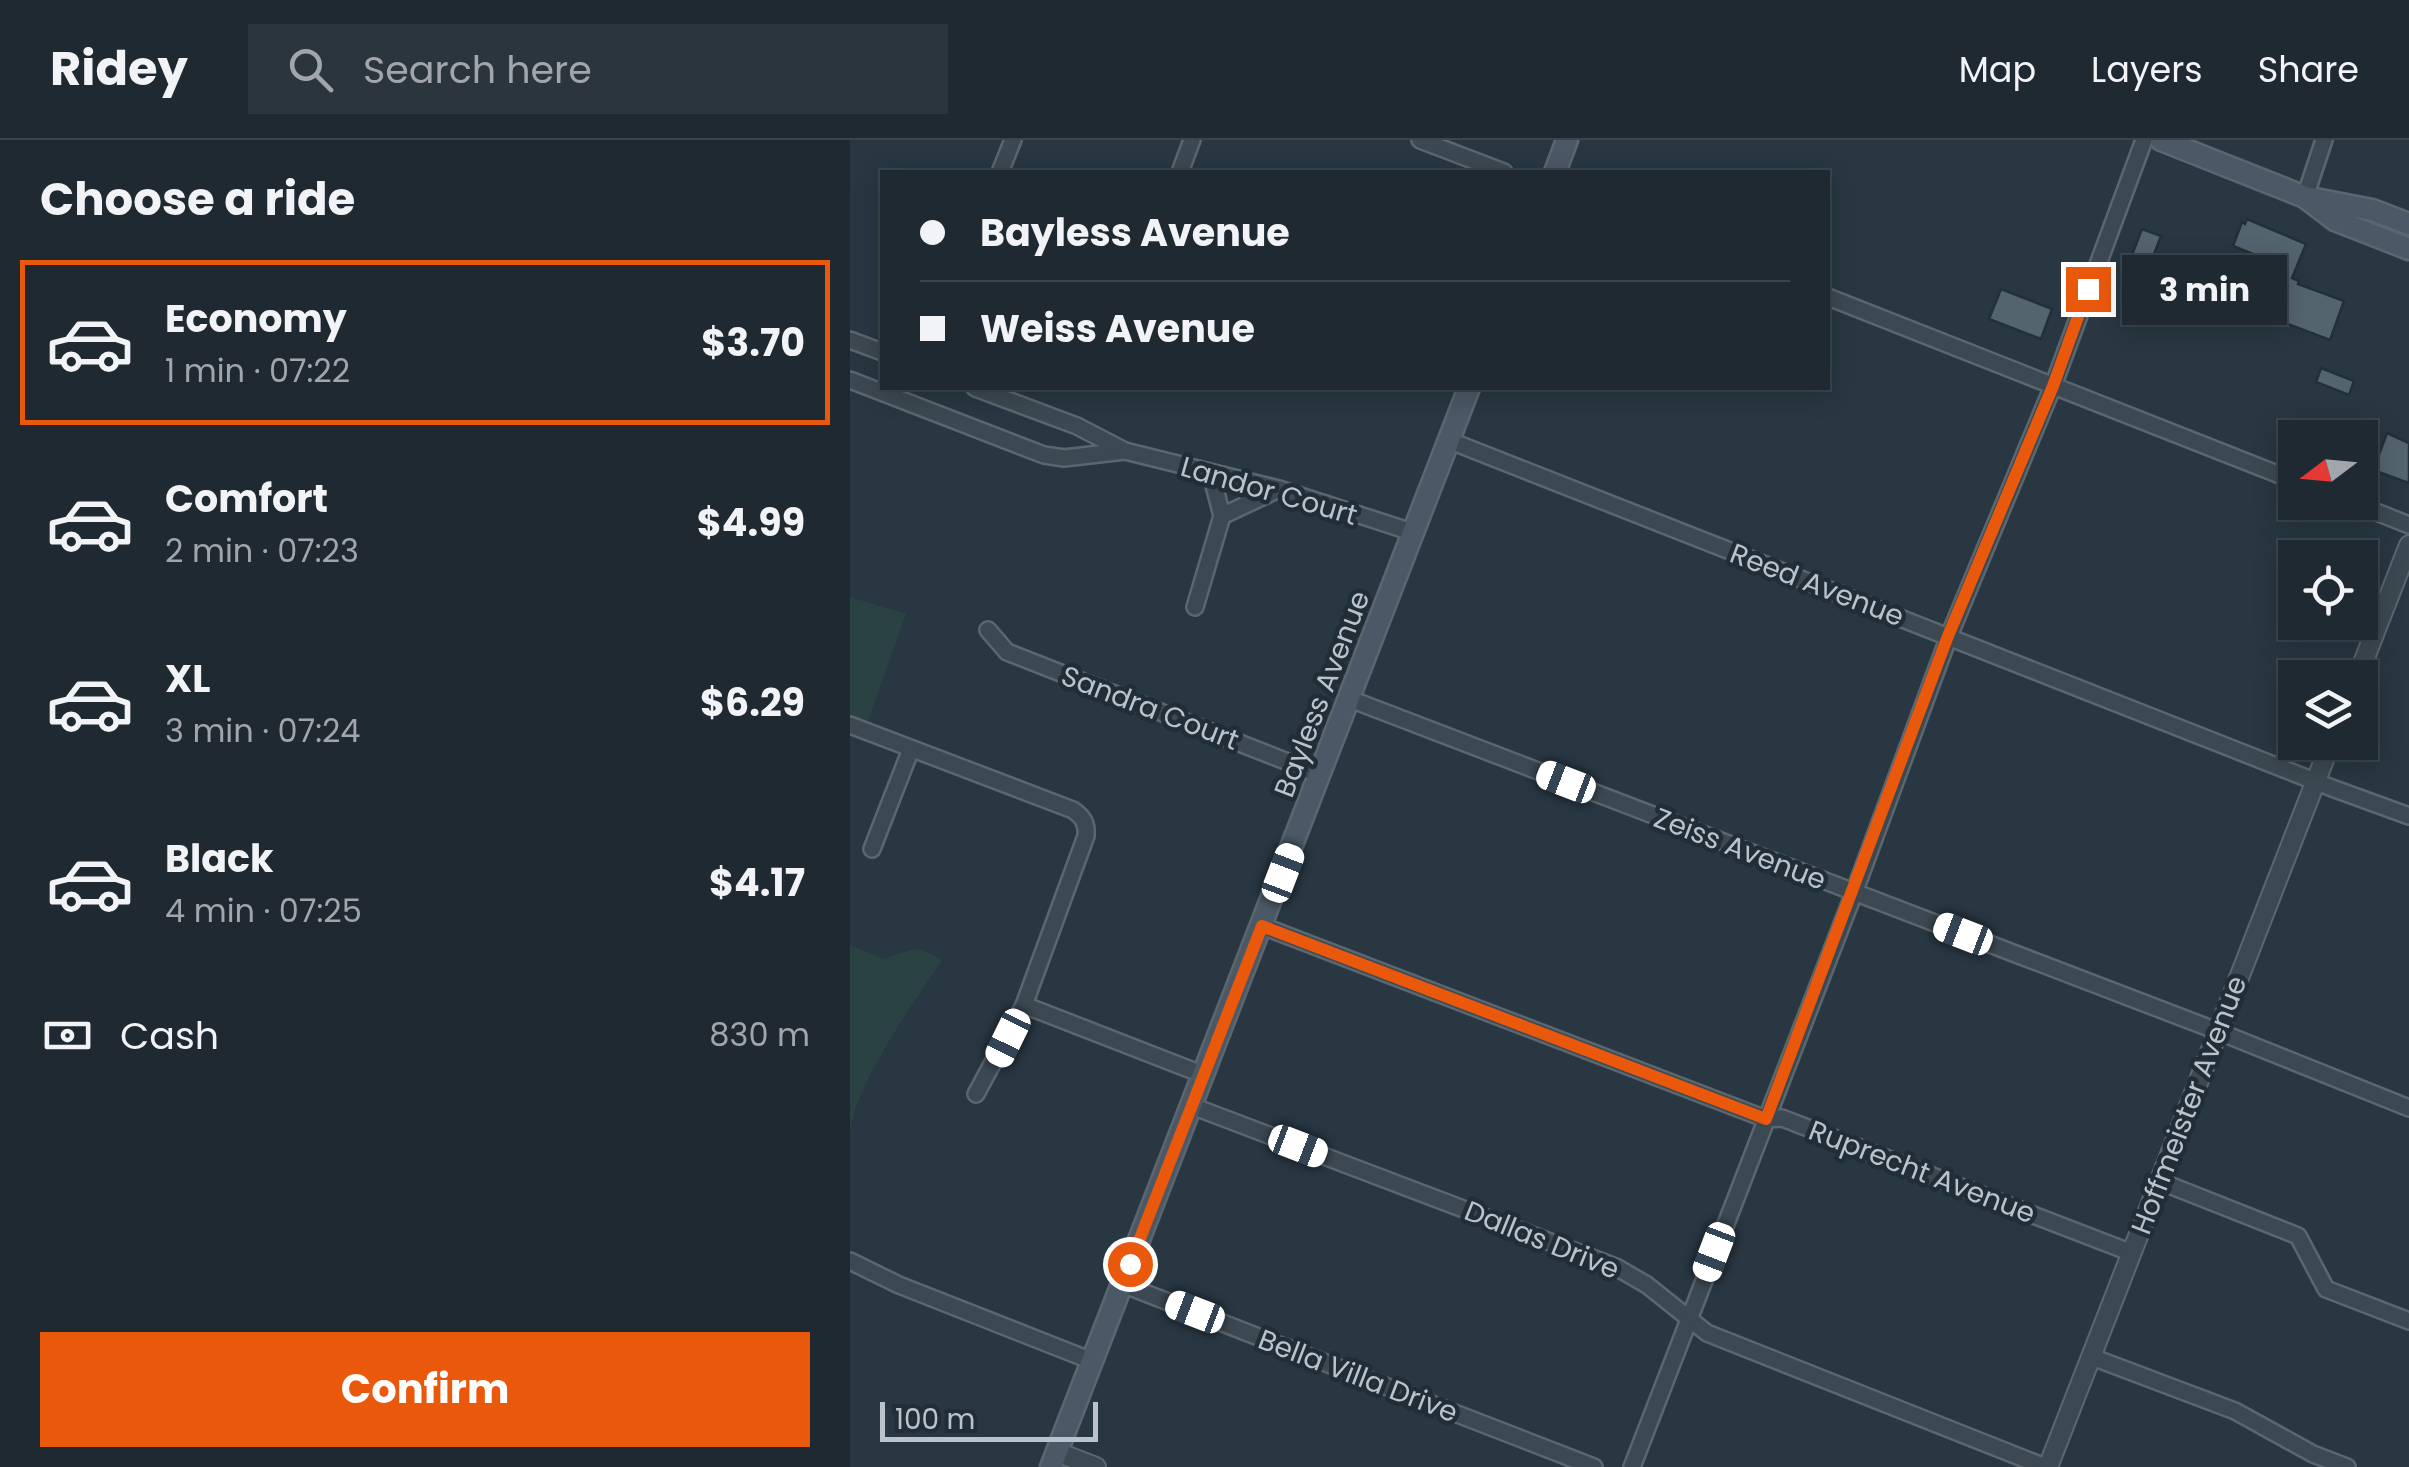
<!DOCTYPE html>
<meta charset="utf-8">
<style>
body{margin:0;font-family:Poppins,sans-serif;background:#2b353e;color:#f1f3f6;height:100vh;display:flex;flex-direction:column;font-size:38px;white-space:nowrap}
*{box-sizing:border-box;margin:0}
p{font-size:32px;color:#a1a6ac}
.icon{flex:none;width:55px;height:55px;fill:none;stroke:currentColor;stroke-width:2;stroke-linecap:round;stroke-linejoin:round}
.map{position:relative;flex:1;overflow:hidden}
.details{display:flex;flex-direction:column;background:#1e2932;width:850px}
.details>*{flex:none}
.banner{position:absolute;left:30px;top:30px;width:950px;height:220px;border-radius:0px;box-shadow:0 5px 25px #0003,0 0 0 2px #3c454d;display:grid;align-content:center;height:220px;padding:0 40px;background:#1e2932}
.needle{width:65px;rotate:254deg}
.buttons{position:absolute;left:1428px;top:280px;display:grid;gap:20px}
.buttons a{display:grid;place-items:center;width:100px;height:100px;border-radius:0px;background:#1e2932;box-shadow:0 5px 25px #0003,0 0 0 2px #3c454d;font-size:50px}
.scale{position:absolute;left:30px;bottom:25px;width:218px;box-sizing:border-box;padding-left:10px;border:5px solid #bac3cc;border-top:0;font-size:28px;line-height:35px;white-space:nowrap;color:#bac3cc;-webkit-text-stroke:8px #212e37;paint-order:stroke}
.end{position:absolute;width:45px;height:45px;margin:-22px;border:12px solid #ea580c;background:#fff;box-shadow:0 0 0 5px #fff}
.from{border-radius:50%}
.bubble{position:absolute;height:70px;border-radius:0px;background:#1e2932;box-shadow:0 5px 25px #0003,0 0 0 2px #3c454d;font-size:32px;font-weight:700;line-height:70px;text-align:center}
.car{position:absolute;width:30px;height:60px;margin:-30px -15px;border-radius:12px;box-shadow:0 0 8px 2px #0007;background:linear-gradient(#fff 24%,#345 0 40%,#fff 0 76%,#345 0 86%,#fff 0)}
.banner b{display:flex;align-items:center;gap:35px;height:95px;font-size:38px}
.banner b+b{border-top:2px solid #3c454d}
.banner i{width:25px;height:25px;background:#f1f3f6}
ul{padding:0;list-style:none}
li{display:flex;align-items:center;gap:30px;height:165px;margin:0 20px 15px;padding:0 20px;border:5px solid transparent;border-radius:0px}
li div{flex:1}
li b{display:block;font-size:38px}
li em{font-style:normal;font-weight:700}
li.selected{border-color:#ea580c}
li>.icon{width:90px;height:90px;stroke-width:1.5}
h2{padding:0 40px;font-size:45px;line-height:120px}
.pay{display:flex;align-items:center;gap:25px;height:110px;padding:0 40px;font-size:38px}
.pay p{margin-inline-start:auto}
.cta{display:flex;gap:20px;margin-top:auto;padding:20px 40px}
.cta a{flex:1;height:115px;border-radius:0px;background:#ea580c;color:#fff;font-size:40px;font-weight:700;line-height:115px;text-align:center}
header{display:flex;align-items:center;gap:60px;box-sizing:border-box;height:140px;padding:0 50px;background:#1e2932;border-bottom:2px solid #3c454d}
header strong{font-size:48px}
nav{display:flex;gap:55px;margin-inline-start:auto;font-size:35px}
.search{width:700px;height:90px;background:#2b353e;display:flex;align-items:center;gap:25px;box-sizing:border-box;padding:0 35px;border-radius:0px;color:#a1a6ac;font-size:38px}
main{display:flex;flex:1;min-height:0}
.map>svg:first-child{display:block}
</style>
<header>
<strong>Ridey</strong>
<div class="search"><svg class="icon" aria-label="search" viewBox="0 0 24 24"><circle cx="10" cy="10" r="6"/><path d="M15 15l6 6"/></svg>Search here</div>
<nav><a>Map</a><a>Layers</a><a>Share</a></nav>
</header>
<main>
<section class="details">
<h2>Choose a ride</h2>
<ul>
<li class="selected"><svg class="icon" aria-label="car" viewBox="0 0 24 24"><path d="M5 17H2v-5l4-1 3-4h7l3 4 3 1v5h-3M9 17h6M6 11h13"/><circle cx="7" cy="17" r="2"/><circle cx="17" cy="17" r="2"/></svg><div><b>Economy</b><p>1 min · 07:22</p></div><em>$3.70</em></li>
<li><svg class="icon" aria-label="car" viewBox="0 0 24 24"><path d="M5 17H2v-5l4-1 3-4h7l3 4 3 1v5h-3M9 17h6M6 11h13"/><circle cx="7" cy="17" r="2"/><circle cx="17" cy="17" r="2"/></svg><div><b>Comfort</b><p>2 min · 07:23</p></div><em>$4.99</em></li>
<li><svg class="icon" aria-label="car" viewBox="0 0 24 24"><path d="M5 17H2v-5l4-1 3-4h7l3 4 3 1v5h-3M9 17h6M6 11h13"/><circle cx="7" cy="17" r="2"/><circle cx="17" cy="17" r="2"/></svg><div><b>XL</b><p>3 min · 07:24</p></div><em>$6.29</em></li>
<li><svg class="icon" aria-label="car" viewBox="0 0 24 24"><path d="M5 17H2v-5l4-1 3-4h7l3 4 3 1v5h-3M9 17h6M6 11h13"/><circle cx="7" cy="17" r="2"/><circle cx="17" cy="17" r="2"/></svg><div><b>Black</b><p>4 min · 07:25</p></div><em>$4.17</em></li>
</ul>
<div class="pay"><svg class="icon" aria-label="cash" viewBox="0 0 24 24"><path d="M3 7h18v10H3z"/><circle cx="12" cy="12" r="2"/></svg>Cash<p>830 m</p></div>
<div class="cta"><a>Confirm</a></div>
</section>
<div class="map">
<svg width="1559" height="1327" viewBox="0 0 1559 1327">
<rect width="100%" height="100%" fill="#283742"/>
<g fill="#2a4342">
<path d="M0 457 56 474 17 583 0 577Z"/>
<path d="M0 805 33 819 68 808 92 820C65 861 3 946 0 994Z"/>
</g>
<g fill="#54646f" stroke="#233039" stroke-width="2.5">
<path d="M1397 79 1456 104 1442 138 1449 141 1448 144 1494 161 1480 200 1417 176 1430 144 1407 135 1413 118 1383 106 1392 82 1395 84Z"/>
<path d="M1292 89 1311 96 1299 127 1280 120Z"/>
<path d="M1151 149 1202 169 1191 199 1139 179Z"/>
<path d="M1471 228 1504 241 1499 255 1466 242Z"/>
<path d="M1537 293 1559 303V343L1523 330Z"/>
</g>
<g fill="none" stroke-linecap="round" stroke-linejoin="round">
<g stroke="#5b666f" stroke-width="20">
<g id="minor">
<path d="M570 0 654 32"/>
<path d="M150 32 163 0"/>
<path d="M330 32 342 0"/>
<path d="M1455 57 1474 0"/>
<path d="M978 157 1445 341"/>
<path d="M0 200 32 212"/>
<path d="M0 240 194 315 214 318 275 311"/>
<path d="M125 248 227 286 275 311 429 349 562 392"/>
<path d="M598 300 1482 648 1559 676"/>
<path d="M1501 362 1559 385"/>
<path d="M372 376 429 349"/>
<path d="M345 467 372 376 361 334"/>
<path d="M138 490 157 512 471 635"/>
<path d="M500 559 1367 891 1559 968"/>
<path d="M0 585 223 670C233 677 237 683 236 696L174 865 126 954"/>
<path d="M22 709 61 609"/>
<path d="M412 786 916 979 932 978 1282 1113"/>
<path d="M174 865 354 935"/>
<path d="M342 966 766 1127 797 1145 857 1193 1195 1327"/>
<path d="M1309 1041 1448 1096 1476 1149 1559 1181"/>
<path d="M0 1121 49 1145 242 1221"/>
<path d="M272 1144 744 1327"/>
<path d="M1242 1217 1385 1271 1463 1314 1497 1327"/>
<path d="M782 1327 1004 753 1099 496 1203 246 1294 0"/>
</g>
</g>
<g stroke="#5b666f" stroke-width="22">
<g id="tertiary">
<path d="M1507 538 1559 405"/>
<path d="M207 1312 246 1327"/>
<path d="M1198 1327 1481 602"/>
</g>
</g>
<g stroke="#5b666f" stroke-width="25">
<g id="secondary">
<path d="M1311 0 1455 57 1522 70 1559 84"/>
<path d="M705 32 717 0"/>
<path d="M1456 58 1485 80 1559 109"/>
<path d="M201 1327 619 248"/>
</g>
</g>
<use href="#minor" stroke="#3c4952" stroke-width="15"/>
<use href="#tertiary" stroke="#3c4952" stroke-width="18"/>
<use href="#secondary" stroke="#4b5865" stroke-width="20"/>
</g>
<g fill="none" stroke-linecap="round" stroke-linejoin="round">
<path stroke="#ea580c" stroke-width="12" d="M280 1124 412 786 916 979 1098 496 1203 246 1238 149"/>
</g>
<g text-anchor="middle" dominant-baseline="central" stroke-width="9" stroke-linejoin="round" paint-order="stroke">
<g font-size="28" fill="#bac3cc" stroke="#212e37">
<text transform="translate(419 351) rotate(16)">Landor Court</text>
<text transform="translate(967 445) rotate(21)">Reed Avenue</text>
<text transform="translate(472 554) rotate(-69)">Bayless Avenue</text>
<text transform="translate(300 568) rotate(21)">Sandra Court</text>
<text transform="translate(890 709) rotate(21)">Zeiss Avenue</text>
<text transform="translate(1339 965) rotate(-69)">Hoffmeister Avenue</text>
<text transform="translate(1072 1032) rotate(21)">Ruprecht Avenue</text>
<text transform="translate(692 1100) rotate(22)">Dallas Drive</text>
<text transform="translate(508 1236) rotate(21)">Bella Villa Drive</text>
</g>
</g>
</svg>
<div class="buttons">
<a><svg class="needle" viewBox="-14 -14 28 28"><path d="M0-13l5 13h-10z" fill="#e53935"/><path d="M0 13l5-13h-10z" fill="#a1a6ac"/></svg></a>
<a><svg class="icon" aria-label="locate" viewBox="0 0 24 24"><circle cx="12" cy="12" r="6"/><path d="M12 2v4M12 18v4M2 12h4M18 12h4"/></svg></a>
<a><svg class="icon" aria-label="layers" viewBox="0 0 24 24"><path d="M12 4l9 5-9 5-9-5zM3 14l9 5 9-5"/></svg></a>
</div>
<div class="scale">100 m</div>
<i class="end from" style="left:280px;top:1124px"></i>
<i class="end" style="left:1238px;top:149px"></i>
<div class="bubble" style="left:1272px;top:115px;width:165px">3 min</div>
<i class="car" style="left:716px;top:642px;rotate:291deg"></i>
<i class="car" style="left:433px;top:733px;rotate:21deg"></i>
<i class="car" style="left:1113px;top:794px;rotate:291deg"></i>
<i class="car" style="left:158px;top:898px;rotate:206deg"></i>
<i class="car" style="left:448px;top:1006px;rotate:111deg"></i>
<i class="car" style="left:864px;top:1112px;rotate:201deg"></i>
<i class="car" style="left:345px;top:1172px;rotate:291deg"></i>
<div class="banner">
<b><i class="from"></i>Bayless Avenue</b>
<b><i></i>Weiss Avenue</b>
</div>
</div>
</main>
